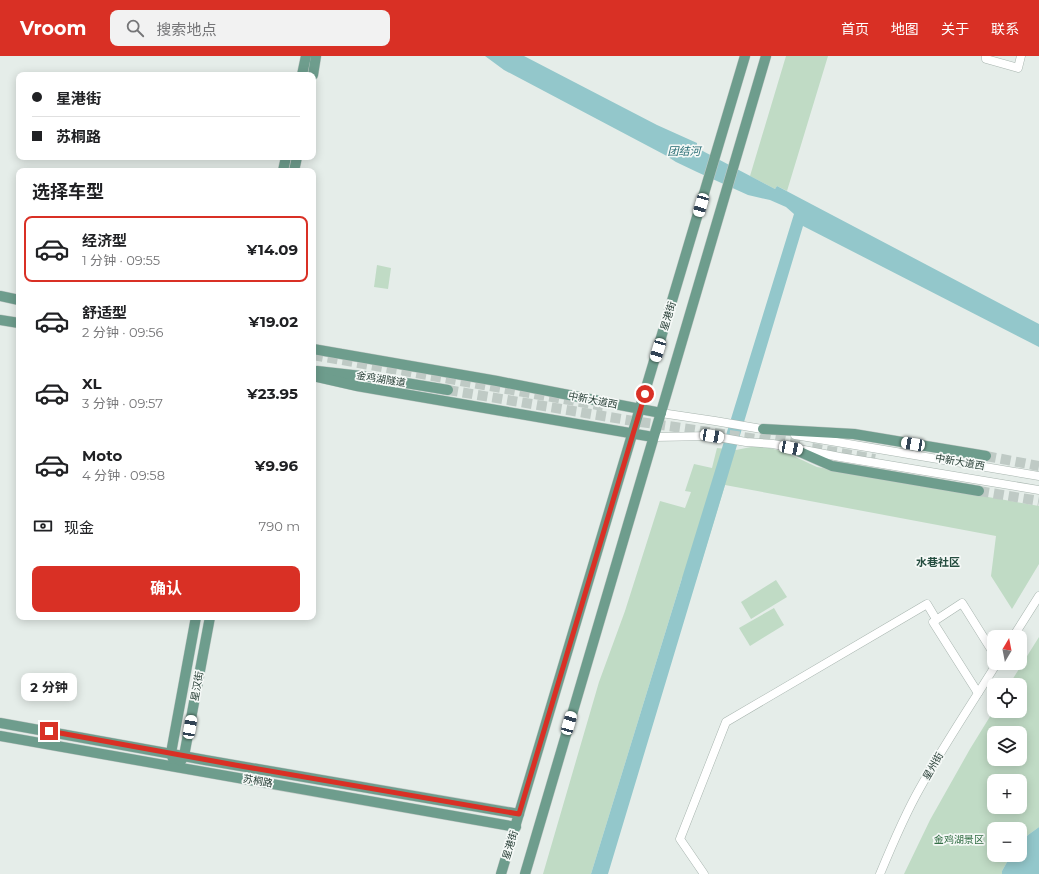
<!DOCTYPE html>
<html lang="zh">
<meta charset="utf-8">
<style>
body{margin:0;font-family:Montserrat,"Noto Sans SC",sans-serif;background:#f2f2f2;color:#202124;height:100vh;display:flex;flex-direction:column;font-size:15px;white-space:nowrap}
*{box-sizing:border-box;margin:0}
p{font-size:13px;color:#757577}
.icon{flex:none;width:22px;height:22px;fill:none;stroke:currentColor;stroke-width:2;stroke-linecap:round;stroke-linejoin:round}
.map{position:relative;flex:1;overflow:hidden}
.drawer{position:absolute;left:16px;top:112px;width:300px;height:452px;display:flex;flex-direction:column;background:#fff;border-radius:8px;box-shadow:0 2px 10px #0003}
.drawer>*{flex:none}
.guide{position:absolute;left:16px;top:16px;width:300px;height:88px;border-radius:8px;box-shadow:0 2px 10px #0003;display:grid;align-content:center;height:88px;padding:0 16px;background:#fff}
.needle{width:26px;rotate:10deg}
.controls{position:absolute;left:987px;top:574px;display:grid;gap:8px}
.controls a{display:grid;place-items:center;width:40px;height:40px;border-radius:8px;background:#fff;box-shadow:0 2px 10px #0003;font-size:20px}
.end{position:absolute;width:18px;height:18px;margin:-9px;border:5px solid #d93025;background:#fff;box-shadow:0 0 0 2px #fff}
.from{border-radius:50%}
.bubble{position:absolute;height:28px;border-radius:8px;background:#fff;box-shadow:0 2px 10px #0003;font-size:13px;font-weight:700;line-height:28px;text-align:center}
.car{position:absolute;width:12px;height:24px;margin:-12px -6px;border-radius:5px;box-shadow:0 0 3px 1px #0007;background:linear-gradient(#fff 24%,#345 0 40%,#fff 0 76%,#345 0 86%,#fff 0)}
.guide b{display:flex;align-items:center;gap:14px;height:38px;font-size:15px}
.guide b+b{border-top:1px solid #e0e0e0}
.guide i{width:10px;height:10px;background:#202124}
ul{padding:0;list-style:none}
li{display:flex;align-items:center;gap:12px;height:66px;margin:0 8px 6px;padding:0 8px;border:2px solid transparent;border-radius:8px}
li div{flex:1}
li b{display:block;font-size:15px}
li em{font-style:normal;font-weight:700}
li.on{border-color:#d93025}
li>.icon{width:36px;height:36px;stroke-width:1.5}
h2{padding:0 16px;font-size:18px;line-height:48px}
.pay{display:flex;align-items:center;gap:10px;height:44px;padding:0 16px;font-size:15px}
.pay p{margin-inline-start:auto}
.button{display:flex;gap:8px;margin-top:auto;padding:8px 16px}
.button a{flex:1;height:46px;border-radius:8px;background:#d93025;color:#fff;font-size:16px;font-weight:700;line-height:46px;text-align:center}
header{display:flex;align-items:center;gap:24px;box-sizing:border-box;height:56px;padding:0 20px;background:#d93025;color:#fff}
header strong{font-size:19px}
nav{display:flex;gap:22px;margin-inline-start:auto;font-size:14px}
.search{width:280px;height:36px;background:#f2f2f2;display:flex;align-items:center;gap:10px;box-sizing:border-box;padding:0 14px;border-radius:8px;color:#757577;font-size:15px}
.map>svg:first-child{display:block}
</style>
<header>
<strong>Vroom</strong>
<div class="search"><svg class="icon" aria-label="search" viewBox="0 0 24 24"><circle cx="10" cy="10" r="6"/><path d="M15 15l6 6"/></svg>搜索地点</div>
<nav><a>首页</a><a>地图</a><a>关于</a><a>联系</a></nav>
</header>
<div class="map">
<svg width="1039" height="818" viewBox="0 0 1039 818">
<rect width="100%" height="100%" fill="#e5ede9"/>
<g fill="#c0dbc5" fill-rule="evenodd">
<path d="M786 0H828L787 135 777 130 775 133 750 120Z"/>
<path d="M377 209 391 212 388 233 374 231Z"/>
<path d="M756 390C779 392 796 401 817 411L1039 450V508L1012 553 991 520 996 480 725 429 696 524 682 522 591 818H543L599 626 625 555 660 445 685 452 691 436 685 435 694 408 712 412 717 392 736 394Z"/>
<path d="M776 524 787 541 751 563 741 546Z"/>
<path d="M774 552 784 569 750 590 739 572Z"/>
<path d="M1039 581V771L1028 779 1020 787V773H994V799H1011L1002 815V818H904L930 764 970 693 994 654V655H1020V629H1009ZM994 677H1020V703H994ZM994 725H1020V751H994Z"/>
</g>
<g fill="#93c7cb">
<path d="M485 0H524L657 69 697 87V92L775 133 777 130 1039 268V291L803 170C738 386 673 602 608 818H591L794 158 786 151 770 144 748 139 697 116 676 106 665 99 504 14Z"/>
<path d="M1039 771V818H1002V815L1011 799H1020V787L1028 779Z"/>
</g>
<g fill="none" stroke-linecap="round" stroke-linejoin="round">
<g stroke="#bfcac5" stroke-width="10" stroke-dasharray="10 5" stroke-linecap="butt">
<path d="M313 299 603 350"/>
<path d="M448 334 627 364 770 385"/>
<path d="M761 377 804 384"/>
<path d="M812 392 875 403"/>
<path d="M986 400 1039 410"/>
<path d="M979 435 1039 445"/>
</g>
<g stroke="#a8b5af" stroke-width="9">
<g id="minor">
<path d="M986 0V3L1018 12 1021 0"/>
<path d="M661 357 715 365 768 374"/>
<path d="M795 379 1039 420"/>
<path d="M653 381 712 380 746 386 773 388 840 401 1039 434"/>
<path d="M1013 581 1039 540"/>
<path d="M978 637 933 566 962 547 994 598"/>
<path d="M704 818 680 783 726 666 927 548 936 563"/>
<path d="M880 818C892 789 904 760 920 732 944 689 971 649 997 607"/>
</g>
</g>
<g stroke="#c2c9c6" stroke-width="11">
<g id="major">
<path d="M302 19 306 0"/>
<path d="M313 19 316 0"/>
<path d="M283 115 286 101"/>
<path d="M294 115 297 101"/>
<path d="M0 240 19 244"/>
<path d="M0 264 19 267"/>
<path d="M313 293 497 325 661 357"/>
<path d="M317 315 370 321 448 334"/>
<path d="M313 320 357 330 653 381"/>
<path d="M763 373 854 378 986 400"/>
<path d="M791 392 832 410 979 435"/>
<path d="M0 667 205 704 519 758"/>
<path d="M0 680 516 771"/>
<path d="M173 703 171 697 196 561"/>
<path d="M181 705 184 700 210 561"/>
<path d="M501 818 745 0"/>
<path d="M525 818 766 0"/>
</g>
</g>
<use href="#minor" stroke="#fff" stroke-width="8"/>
<use href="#major" stroke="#6e9d8d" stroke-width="10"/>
</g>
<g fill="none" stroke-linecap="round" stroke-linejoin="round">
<path stroke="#d93025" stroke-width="5" d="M49 675 235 709 519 758 645 338"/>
</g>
<g text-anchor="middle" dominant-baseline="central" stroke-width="3.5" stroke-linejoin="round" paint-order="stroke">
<g font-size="10" fill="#263d35" stroke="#f5f9f7">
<text transform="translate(668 260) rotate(-73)">星港街</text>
<text transform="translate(381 323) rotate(9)">金鸡湖隧道</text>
<text transform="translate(593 344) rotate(11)">中新大道西</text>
<text transform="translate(960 406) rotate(10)">中新大道西</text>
<text transform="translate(197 630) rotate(-80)">星汉街</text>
<text transform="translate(933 710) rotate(-60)">星州街</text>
<text transform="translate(258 725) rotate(10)">苏桐路</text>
<text transform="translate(510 789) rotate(-73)">星港街</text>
</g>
<g font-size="10" fill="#346f46" stroke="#f5f9f7">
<text x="959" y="783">金鸡湖景区</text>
</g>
<g font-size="11" font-style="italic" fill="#266c73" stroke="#f5f9f7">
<text x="684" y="95">团结河</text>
</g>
<g font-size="11" font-weight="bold" fill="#244d3f" stroke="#f5f9f7">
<text x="938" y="506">水巷社区</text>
</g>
</g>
</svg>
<div class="controls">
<a><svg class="needle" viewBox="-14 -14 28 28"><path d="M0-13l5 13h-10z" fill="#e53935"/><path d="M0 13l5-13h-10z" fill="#757577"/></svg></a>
<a><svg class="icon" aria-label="locate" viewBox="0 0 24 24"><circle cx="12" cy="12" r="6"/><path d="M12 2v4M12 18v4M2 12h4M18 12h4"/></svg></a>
<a><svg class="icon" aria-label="layers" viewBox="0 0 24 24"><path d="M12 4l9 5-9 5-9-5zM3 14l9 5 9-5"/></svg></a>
<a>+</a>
<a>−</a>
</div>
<i class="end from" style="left:645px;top:338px"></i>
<i class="end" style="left:49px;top:675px"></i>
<div class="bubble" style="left:21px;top:617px;width:56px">2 分钟</div>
<i class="car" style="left:701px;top:149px;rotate:196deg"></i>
<i class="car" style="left:658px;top:294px;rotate:197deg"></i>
<i class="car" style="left:712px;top:380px;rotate:100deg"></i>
<i class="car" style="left:913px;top:388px;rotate:280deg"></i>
<i class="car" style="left:791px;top:392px;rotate:101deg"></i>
<i class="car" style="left:569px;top:667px;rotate:16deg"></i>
<i class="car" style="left:190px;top:671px;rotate:10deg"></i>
<div class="guide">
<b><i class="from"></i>星港街</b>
<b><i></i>苏桐路</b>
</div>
<section class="drawer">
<h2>选择车型</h2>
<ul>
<li class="on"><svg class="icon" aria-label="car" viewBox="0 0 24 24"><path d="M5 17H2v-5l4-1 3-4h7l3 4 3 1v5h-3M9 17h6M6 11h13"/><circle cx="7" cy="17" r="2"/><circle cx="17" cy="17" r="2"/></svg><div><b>经济型</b><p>1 分钟 · 09:55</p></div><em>¥14.09</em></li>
<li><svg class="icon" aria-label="car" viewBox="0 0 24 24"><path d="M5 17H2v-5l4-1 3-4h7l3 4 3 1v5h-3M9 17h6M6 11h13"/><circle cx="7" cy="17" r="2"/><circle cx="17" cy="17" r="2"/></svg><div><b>舒适型</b><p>2 分钟 · 09:56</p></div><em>¥19.02</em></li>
<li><svg class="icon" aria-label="car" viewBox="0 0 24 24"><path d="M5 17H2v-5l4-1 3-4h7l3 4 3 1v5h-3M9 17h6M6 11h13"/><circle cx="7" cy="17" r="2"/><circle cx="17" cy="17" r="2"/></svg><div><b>XL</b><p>3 分钟 · 09:57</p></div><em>¥23.95</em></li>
<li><svg class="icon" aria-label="car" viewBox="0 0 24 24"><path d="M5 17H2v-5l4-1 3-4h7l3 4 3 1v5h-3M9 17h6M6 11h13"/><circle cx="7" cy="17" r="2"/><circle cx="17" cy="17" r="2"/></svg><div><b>Moto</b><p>4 分钟 · 09:58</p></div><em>¥9.96</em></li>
</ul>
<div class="pay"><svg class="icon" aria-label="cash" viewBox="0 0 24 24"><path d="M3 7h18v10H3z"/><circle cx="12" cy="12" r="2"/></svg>现金<p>790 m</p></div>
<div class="button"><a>确认</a></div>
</section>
</div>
